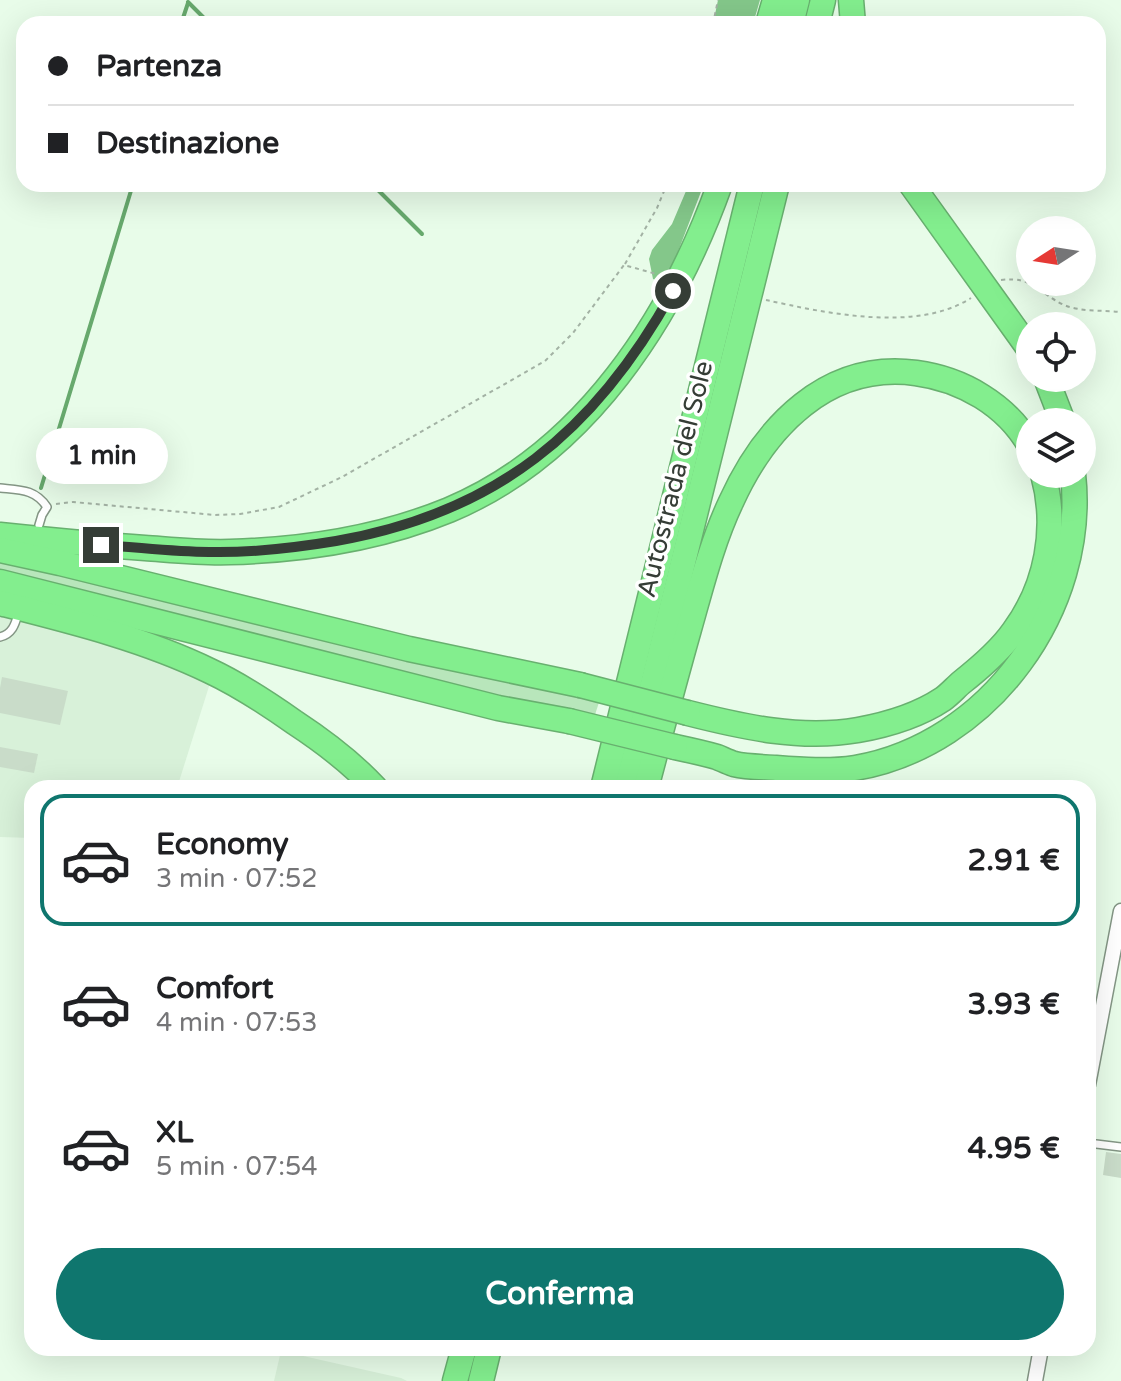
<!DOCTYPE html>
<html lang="it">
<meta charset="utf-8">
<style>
body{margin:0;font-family:"Varela Round",sans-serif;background:#f6f6f6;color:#202124;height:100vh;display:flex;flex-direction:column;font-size:30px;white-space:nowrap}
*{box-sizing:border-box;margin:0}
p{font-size:26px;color:#757577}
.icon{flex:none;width:44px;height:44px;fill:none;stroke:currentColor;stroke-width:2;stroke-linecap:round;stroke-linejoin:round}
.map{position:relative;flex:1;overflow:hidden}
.drawer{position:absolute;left:24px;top:780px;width:1072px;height:576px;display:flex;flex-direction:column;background:#fff;border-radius:24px;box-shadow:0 8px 32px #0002}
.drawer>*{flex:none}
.guide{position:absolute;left:16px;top:16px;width:1090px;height:176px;border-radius:24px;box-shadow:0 8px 32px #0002;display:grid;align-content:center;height:176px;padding:0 32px;background:#fff}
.needle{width:52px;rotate:258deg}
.buttons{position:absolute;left:1016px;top:216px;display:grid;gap:16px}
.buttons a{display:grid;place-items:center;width:80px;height:80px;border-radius:50%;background:#fff;box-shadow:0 8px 32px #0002;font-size:40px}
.end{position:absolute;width:36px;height:36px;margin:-18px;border:10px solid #353d36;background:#fff;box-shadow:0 0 0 4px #fff}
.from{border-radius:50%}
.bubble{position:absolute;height:56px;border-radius:28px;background:#fff;box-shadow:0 8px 32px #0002;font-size:26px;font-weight:700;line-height:56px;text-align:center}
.guide b{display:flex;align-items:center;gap:28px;height:76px;font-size:30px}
.guide b+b{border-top:2px solid #e0e0e0}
.guide i{width:20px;height:20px;background:#202124}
ul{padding:14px 0 0;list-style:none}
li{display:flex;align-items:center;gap:24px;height:132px;margin:0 16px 12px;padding:0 16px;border:4px solid transparent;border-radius:24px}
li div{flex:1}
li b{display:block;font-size:30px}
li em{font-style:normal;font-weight:700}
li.current{border-color:#0f766e}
li>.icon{width:72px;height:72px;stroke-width:1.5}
.action{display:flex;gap:16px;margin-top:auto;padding:16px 32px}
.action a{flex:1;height:92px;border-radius:48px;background:#0f766e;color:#fff;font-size:32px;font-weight:700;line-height:92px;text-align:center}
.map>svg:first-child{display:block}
</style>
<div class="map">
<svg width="1121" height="1381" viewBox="0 0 1121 1381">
<rect width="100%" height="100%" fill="#e8fce9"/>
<g fill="#d8f1d9">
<path d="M0 611 34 618 211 680 177 788H32V838L0 837Z"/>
<path d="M281 1351 401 1378 407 1381H274Z"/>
</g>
<path fill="#b8e6bb" d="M0 555 600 699 594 718 201 627 0 577Z"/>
<g fill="#84c78a">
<path d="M718 0H760L753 24H713Z"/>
<path d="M689 184H704L669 275C663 280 661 282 653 279L649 259 652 250 672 224Z"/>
</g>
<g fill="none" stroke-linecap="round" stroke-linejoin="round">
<g stroke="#67a96d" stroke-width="4">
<path d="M188 2 210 24"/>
<path d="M181 24 188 3"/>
<path d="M372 184 422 234"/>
<path d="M41 488 133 184"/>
</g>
</g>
<g fill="#c9dcc9">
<path d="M2 677 68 691 60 725 0 713V688Z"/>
<path d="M0 747 38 754 34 773 0 767Z"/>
<path d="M1106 1152 1121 1154V1178L1103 1175Z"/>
</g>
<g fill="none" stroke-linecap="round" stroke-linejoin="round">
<g stroke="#849685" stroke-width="10">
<g id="service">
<path d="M0 488C20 490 35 489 47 507L42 515 39 525"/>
<path d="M0 637C12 634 15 625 18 614"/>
<path d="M1088 1143 1121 1147"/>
</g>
</g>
<g stroke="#849685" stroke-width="17">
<g id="minor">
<path d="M1088 1085 1121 911"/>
<path d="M1035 1381 1041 1348"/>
</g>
</g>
<g stroke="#68b06f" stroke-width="27">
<g id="motorway">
<path d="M851 0 853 24"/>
<path d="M768 24 775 0"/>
<path d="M791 24 797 0"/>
<path d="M817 24 823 0"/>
<path d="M911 184 1030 350"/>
<path d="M1046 378 1063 422"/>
<path d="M0 535C48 540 96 545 145 548 173 550 201 553 230 552 303 550 381 538 449 510 585 453 672 318 720 184"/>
<path d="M0 550 60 563 409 649 580 685"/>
<path d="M0 582 498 708 569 721"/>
<path d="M0 603C71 621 144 639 210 671 240 685 267 703 294 722 323 741 351 762 375 788"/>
<path d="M688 713C743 727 801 740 858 730 886 725 919 715 943 699 950 694 956 687 962 682 981 667 1000 651 1014 631 1047 586 1058 528 1043 474"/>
<path d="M675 747C689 750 703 753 717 757 722 759 728 762 734 764 747 767 762 767 776 768 802 770 829 772 855 768 989 745 1088 608 1073 474"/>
<path d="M603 788 752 184"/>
<path d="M627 788 777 184"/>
<path d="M646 788C660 735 674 682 689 629 701 587 712 542 731 502 765 427 827 361 916 373 962 379 1007 405 1030 446"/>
<path d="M455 1381 464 1348"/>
<path d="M481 1381 489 1348"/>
</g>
</g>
<g stroke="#a3b2a4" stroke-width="2" stroke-dasharray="4 4" stroke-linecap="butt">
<path d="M713 24 718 0"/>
<path d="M625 264 657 208 667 184"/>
<path d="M1001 280C1034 276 1038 293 1064 305 1080 312 1103 310 1121 312"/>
<path d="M766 300C825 313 917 333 971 298"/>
<path d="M56 504 73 502 215 515 240 514 279 507 342 477 545 361 573 333 624 265 660 275"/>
</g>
<use href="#service" stroke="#fff" stroke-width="7"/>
<use href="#minor" stroke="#fff" stroke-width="14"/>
<use href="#motorway" stroke="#83ee8e" stroke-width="24"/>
<g stroke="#68b06f" stroke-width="27" stroke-linecap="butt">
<g id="motorway-bridge">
<path d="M580 685 688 713"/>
<path d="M569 721 675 747"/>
</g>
</g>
<use href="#motorway-bridge" stroke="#83ee8e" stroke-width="24"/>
</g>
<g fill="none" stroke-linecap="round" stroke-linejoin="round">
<path stroke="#353d36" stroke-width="10" d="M101 545C137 547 173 552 209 552 252 553 294 548 336 541 496 513 595 432 673 291"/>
</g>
<g text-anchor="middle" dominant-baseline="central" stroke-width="7" stroke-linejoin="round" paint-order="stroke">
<g font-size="26" fill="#353d36" stroke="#fff">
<text transform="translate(675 479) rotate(-76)">Autostrada del Sole</text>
</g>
</g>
</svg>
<div class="buttons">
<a><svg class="needle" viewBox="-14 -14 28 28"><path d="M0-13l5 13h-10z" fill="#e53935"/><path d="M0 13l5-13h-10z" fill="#757577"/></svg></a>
<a><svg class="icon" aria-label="locate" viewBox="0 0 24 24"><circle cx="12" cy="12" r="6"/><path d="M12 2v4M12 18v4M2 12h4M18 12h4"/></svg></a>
<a><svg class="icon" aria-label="layers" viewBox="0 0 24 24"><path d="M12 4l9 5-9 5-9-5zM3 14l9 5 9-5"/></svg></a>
</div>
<i class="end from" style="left:673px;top:291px"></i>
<i class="end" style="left:101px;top:545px"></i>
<div class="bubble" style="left:36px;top:428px;width:132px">1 min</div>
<div class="guide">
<b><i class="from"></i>Partenza</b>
<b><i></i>Destinazione</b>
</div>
<section class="drawer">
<ul>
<li class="current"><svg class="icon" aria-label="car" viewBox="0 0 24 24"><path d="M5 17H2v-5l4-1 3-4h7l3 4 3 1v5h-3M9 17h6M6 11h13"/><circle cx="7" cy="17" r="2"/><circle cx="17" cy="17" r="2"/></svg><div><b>Economy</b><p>3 min · 07:52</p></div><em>2.91 €</em></li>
<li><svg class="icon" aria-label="car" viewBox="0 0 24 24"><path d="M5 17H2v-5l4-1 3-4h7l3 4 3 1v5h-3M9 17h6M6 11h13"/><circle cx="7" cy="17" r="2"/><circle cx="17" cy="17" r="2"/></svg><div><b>Comfort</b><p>4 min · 07:53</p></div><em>3.93 €</em></li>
<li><svg class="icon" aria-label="car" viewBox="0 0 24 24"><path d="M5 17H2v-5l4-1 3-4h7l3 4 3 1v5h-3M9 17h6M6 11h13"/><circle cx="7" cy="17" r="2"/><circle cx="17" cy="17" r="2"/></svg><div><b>XL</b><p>5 min · 07:54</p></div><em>4.95 €</em></li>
</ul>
<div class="action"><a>Conferma</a></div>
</section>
</div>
